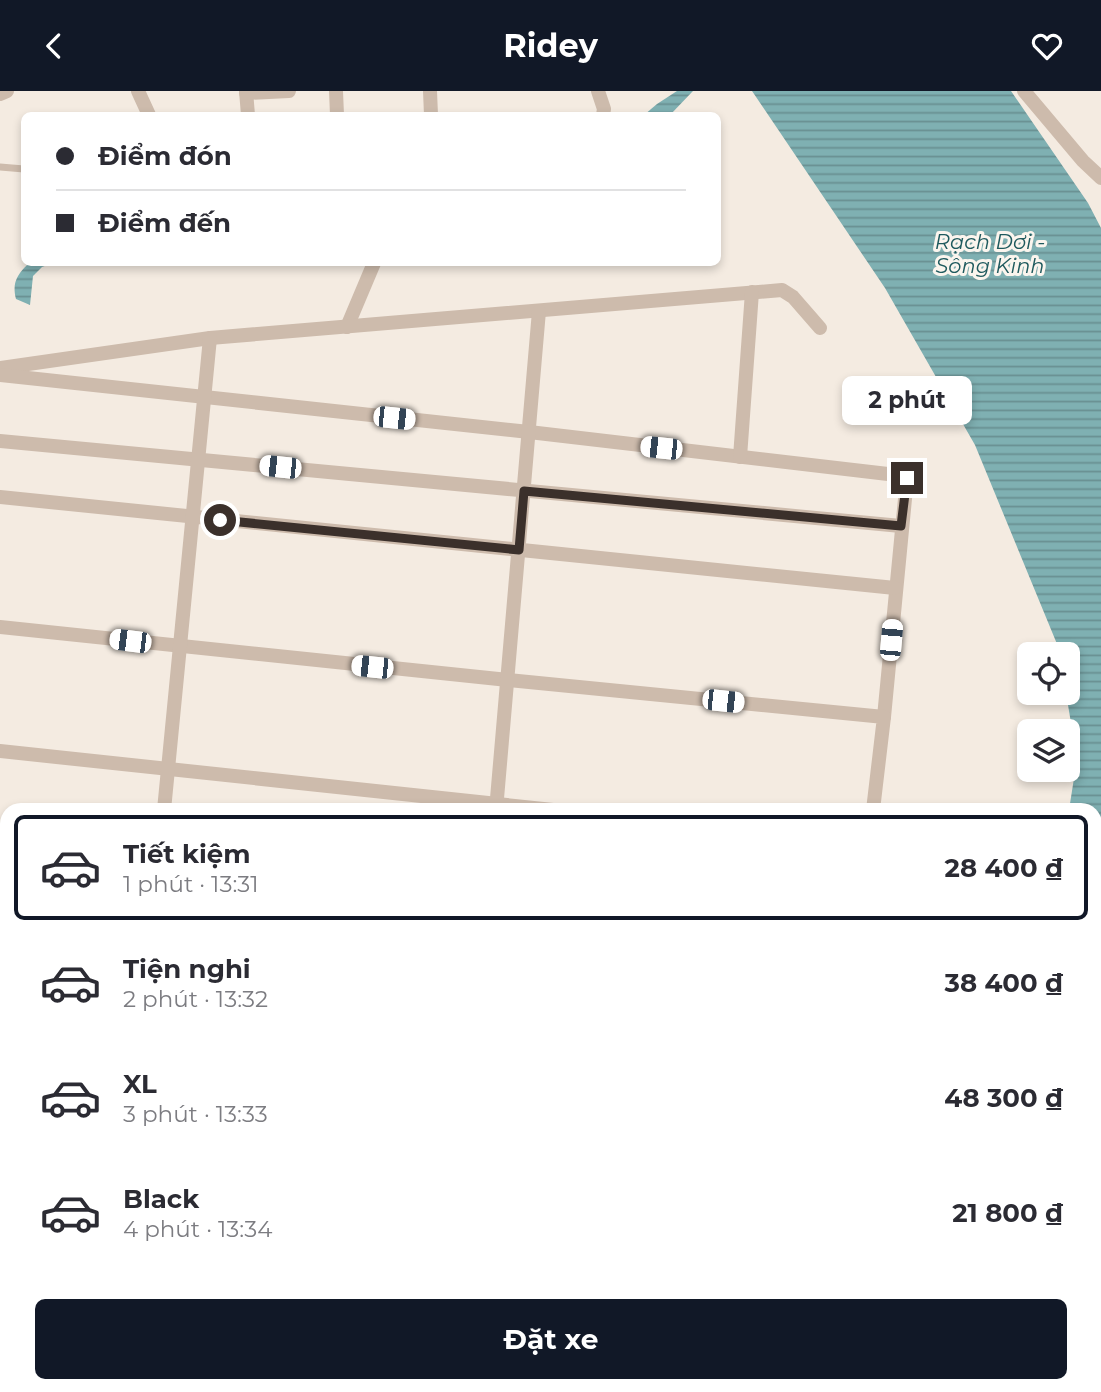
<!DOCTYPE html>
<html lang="vi">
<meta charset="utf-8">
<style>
body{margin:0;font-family:Montserrat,sans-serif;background:#f2f2f3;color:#2b2b33;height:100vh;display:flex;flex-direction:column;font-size:26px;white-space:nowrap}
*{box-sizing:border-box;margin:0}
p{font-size:23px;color:#7c7c81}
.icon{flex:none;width:38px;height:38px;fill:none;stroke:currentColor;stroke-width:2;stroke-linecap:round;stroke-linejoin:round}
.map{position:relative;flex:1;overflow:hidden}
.drawer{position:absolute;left:0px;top:712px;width:1102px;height:590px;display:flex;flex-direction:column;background:#fff;border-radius:21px 21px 0 0;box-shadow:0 4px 10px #0003}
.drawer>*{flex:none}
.banner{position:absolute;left:21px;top:21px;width:700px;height:154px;border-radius:10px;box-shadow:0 4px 10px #0003;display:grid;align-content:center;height:154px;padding:0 35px;background:#fff}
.tools{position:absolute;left:1017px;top:551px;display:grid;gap:14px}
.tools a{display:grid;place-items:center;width:63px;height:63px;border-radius:10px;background:#fff;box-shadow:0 4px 10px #0003;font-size:35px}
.end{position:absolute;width:32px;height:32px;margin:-16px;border:9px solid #3b302b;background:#fff;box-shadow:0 0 0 4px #fff}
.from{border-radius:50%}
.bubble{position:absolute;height:49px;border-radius:10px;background:#fff;box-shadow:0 4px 10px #0003;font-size:23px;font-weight:700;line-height:49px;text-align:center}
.car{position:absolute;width:21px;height:42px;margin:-21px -10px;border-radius:9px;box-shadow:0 0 5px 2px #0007;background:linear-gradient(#fff 24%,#345 0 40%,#fff 0 76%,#345 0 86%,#fff 0)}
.banner b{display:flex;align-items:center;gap:24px;height:66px;font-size:26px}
.banner b+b{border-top:2px solid #e1e1e2}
.banner i{width:18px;height:18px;background:#2b2b33}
ul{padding:12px 0 0;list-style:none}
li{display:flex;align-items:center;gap:21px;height:105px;margin:0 14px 10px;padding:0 21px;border:4px solid transparent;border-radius:10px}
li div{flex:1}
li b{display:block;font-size:26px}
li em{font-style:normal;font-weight:700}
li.current{border-color:#111827}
li>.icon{width:63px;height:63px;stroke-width:1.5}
.cta{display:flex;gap:14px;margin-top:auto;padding:14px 35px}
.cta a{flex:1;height:80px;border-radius:10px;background:#111827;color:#fff;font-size:28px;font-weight:700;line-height:80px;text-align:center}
header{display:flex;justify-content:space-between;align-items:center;height:91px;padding:0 35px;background:#111827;color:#fff;font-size:32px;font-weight:700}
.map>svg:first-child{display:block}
</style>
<header><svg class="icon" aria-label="back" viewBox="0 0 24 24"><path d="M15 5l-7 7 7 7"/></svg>Ridey<svg class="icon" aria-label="heart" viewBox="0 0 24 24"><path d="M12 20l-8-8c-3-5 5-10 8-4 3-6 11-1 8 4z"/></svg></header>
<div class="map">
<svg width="1101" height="1301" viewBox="0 0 1101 1301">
<defs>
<pattern id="water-rules" width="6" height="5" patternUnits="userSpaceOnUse" patternTransform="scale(1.75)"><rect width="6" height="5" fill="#7fb0b2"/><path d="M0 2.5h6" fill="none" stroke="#699091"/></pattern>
</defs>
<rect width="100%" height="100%" fill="#f4ebe1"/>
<g fill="url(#water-rules)">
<path d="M677 0H693L670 24H644L657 13Z"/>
<path d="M752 0H1011L1088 112 1101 137V1097L1096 1076V719H1069L1077 668 1066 602 1068 564 1059 563 1057 553 975 354 885 197Z"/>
<path d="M29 172H53L42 176 33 185 30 214 16 208C12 191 17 184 29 172Z"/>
<path d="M807 1295H922L935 1301H814Z"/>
</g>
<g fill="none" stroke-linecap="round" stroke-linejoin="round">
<path stroke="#cdbbac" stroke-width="7" d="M0 76 24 78"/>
<g stroke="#cdbbac" stroke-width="14">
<path d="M138 0 149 24"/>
<path d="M246 0 248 24"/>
<path d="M336 0 337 24"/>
<path d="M430 0 431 24"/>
<path d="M598 0 604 18 603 24"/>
<path d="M1024 0 1083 70 1101 87"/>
<path d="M246 2 289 0"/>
<path d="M0 3 7 0"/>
<path d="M347 236 374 172"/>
<path d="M0 277 210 247 782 199 793 206 820 237"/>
<path d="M0 284 529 341 905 385 907 387 884 626"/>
<path d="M0 350 901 435"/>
<path d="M740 366 752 201"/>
<path d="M0 406 895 497"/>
<path d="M0 536 508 589 884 626 873 719"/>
<path d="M0 660 553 719"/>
<path d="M164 719 210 247"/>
<path d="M496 719 539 220"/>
<path d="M0 780 7 781"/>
<path d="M0 905 7 821"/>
<path d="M0 1002 7 1003"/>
<path d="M0 1174H7"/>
</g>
</g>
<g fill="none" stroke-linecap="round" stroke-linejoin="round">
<path stroke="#3b302b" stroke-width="9" d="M220 429 519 459 524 400 901 435 907 387"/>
</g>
<g text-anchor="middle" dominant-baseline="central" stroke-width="6" stroke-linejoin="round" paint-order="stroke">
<g font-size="21" font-style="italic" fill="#1f5a5e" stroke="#fbf5ee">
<text x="990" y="150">Rạch Dơi -<tspan x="990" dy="24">Sông Kinh</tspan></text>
</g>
</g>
</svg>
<div class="tools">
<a><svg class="icon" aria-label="locate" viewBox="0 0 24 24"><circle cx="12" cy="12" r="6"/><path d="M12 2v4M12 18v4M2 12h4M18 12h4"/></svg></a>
<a><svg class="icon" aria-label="layers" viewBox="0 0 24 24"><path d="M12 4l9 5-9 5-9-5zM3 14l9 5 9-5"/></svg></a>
</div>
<i class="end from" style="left:220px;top:429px"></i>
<i class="end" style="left:907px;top:387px"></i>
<div class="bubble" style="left:842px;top:285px;width:130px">2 phút</div>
<i class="car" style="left:394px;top:327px;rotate:96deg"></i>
<i class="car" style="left:661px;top:357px;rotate:276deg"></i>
<i class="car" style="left:280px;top:376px;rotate:276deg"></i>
<i class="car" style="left:891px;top:549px;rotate:5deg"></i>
<i class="car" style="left:130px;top:550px;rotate:277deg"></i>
<i class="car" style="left:372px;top:576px;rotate:276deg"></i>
<i class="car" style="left:723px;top:610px;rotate:96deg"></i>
<div class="banner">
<b><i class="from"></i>Điểm đón</b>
<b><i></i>Điểm đến</b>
</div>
<section class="drawer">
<ul>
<li class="current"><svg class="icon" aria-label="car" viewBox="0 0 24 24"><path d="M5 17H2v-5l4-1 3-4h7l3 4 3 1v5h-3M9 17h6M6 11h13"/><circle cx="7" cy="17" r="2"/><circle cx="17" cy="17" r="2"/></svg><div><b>Tiết kiệm</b><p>1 phút · 13:31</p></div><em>28 400 ₫</em></li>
<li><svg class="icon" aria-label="car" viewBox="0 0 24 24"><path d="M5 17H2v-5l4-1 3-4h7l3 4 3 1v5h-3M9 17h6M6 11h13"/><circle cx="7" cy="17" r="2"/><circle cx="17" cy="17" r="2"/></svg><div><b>Tiện nghi</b><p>2 phút · 13:32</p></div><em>38 400 ₫</em></li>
<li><svg class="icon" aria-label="car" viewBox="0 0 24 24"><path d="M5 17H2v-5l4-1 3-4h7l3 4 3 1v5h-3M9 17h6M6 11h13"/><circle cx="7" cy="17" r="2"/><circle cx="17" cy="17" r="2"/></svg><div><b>XL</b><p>3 phút · 13:33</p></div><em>48 300 ₫</em></li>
<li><svg class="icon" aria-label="car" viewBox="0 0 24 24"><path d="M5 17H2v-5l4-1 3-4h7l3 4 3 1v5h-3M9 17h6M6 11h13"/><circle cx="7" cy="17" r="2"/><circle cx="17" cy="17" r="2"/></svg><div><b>Black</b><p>4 phút · 13:34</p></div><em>21 800 ₫</em></li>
</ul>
<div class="cta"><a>Đặt xe</a></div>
</section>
</div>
